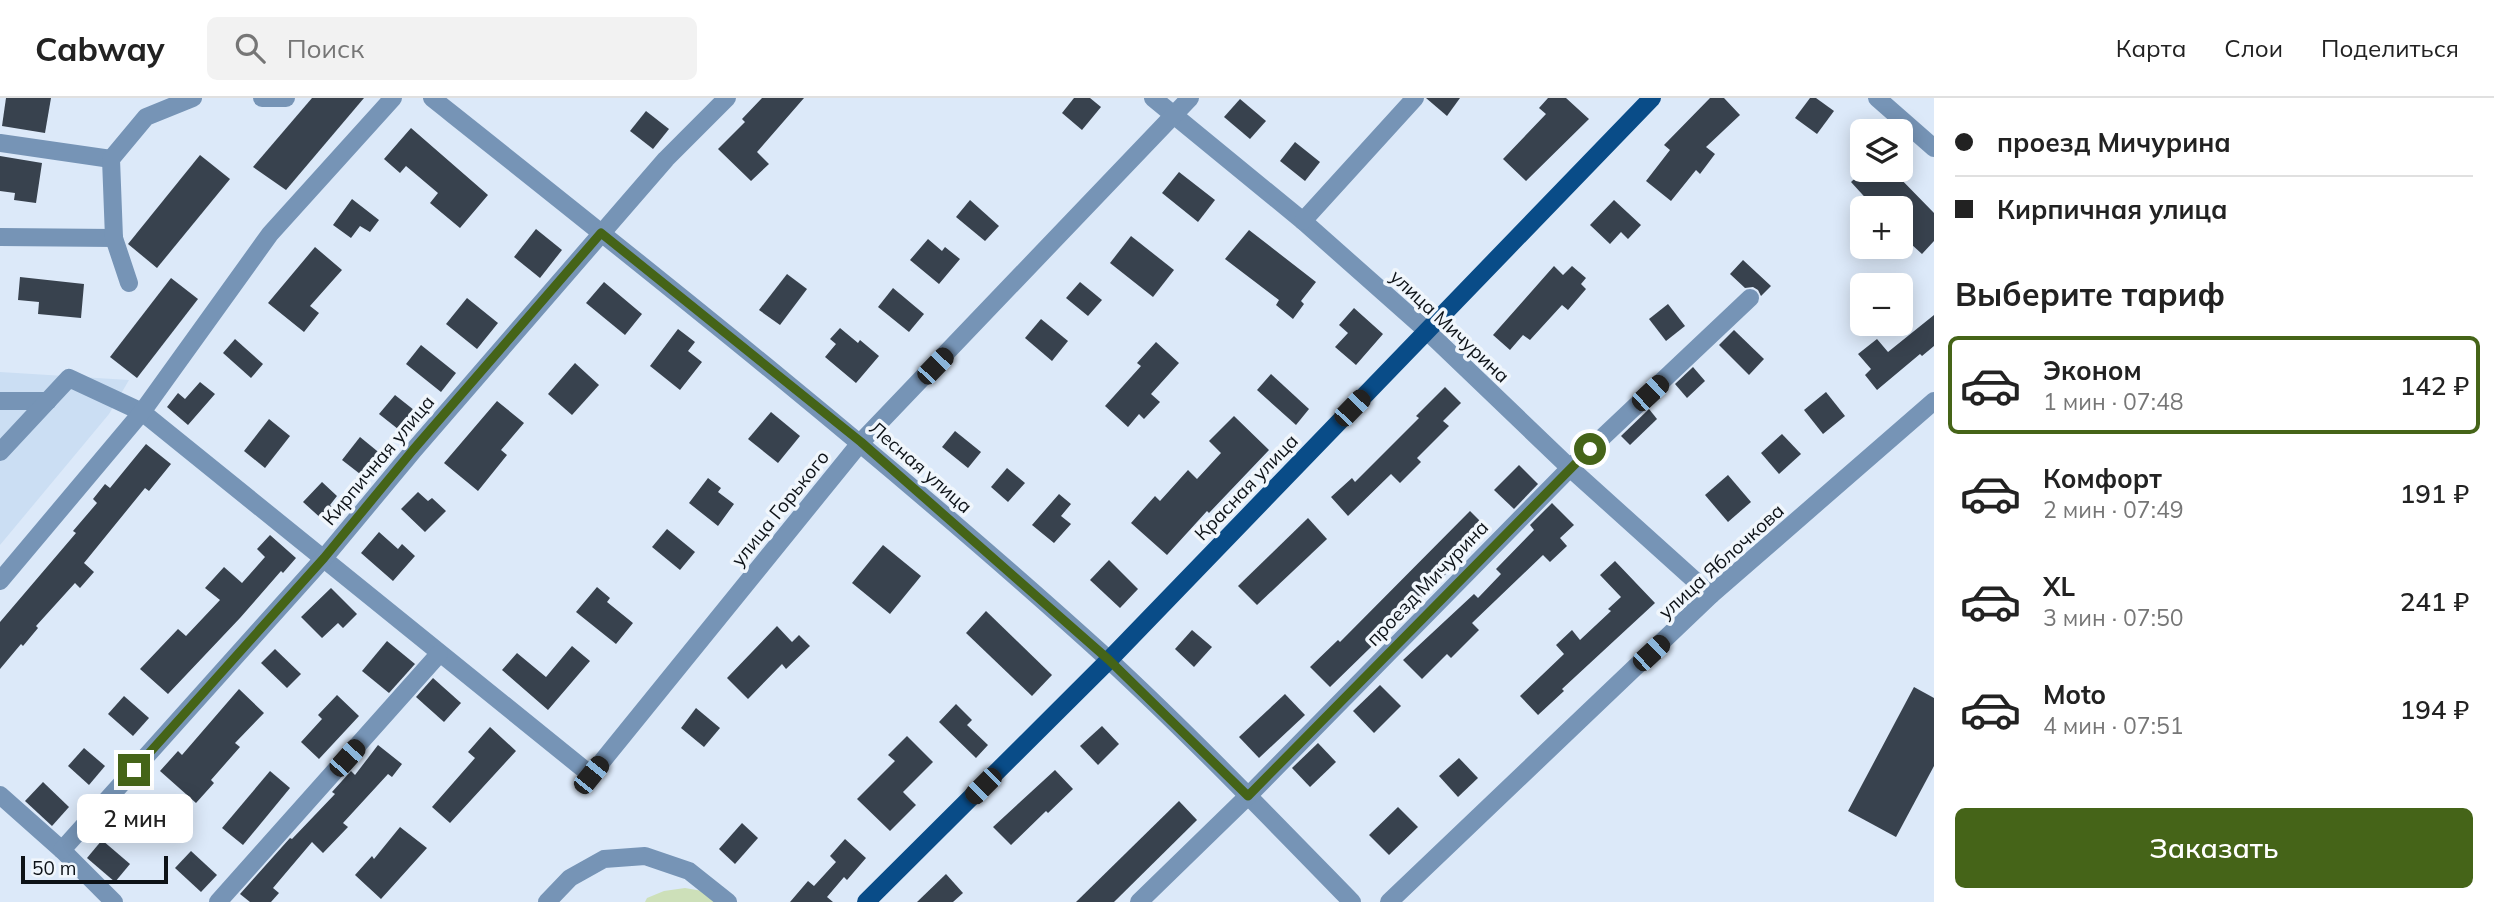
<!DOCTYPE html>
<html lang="ru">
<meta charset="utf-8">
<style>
body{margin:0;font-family:Mulish,sans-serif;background:#f2f2f2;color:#222;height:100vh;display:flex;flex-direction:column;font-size:26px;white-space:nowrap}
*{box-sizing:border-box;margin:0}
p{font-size:23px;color:#767676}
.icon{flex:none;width:38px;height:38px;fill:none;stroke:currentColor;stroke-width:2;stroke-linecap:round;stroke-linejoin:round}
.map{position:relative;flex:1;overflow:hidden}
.sheet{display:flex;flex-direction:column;background:#fff;width:560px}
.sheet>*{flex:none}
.hud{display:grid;align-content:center;height:154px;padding:0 21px;background:#fff}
.controls{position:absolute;left:1850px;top:21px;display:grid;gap:14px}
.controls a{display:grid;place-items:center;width:63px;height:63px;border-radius:10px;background:#fff;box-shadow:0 4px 18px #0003;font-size:35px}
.scale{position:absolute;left:21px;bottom:18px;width:147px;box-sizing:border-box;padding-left:7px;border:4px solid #0d1217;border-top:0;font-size:19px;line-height:24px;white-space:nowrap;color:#0d1217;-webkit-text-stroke:5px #f0f6fc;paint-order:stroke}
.end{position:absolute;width:32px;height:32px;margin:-16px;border:9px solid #456418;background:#fff;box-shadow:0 0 0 4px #fff}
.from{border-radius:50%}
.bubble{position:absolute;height:49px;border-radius:10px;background:#fff;box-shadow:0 4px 18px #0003;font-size:23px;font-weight:600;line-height:49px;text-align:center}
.car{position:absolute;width:21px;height:42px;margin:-21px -10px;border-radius:9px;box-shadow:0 0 5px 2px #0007;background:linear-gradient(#222 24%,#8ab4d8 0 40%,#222 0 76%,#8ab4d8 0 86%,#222 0)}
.hud b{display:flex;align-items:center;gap:24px;height:66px;font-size:26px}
.hud b+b{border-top:2px solid #e0e0e0}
.hud i{width:18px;height:18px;background:#222}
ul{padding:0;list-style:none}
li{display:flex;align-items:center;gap:21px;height:98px;margin:0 14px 10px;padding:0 7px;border:4px solid transparent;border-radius:10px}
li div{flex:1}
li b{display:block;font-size:26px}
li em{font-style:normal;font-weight:600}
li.current{border-color:#456418}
li>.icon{width:63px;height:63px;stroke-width:1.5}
h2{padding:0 21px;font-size:32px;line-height:84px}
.action{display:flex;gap:14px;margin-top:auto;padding:14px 21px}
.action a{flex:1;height:80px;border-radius:10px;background:#456418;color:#fff;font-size:28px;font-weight:600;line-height:80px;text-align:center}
header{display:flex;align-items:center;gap:42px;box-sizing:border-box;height:98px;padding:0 35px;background:#fff;border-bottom:2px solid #e0e0e0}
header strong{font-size:33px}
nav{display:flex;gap:38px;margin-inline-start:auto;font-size:24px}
.search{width:490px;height:63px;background:#f2f2f2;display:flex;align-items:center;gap:18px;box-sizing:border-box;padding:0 24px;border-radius:10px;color:#767676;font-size:26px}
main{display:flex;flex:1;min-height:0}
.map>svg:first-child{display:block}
</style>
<header>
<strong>Cabway</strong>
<div class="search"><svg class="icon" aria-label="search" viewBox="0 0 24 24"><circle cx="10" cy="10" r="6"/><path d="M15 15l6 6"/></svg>Поиск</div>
<nav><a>Карта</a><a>Слои</a><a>Поделиться</a></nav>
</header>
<main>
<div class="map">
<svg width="1934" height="804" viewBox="0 0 1934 804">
<rect width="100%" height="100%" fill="#dce9f9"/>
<path fill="#cbdef3" d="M0 274 129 282 109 316 0 447Z"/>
<path fill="#cde0b9" d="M685 790 708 794 719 804H645L647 800 664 793Z"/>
<g fill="#38424e">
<path d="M6 0H51L45 35 2 28Z"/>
<path d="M312 0H364L286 92 253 69Z"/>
<path d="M762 0H804L757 54 769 66 751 83 718 51 745 24 742 21Z"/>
<path d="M1074 0H1090L1101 9 1082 32 1062 15Z"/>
<path d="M1426 0H1460L1447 18Z"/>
<path d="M1548 0H1566L1589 21 1526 83 1503 61 1546 16 1539 10Z"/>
<path d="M1710 0H1724L1740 17 1706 49 1715 56 1700 76 1696 72 1671 103 1646 83 1670 52 1664 47Z"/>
<path d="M1810 0H1816L1834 13 1817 36 1795 20Z"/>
<path d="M1240 1 1266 23 1250 41 1224 19Z"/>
<path d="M646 13 669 31 653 51 630 33Z"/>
<path d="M411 30 488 97 460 130 430 105 438 95 406 68 400 75 384 61Z"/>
<path d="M1295 44 1320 64 1305 83 1280 63Z"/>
<path d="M200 57 230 81 157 170 128 146Z"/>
<path d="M0 58 42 65 36 105 14 102 15 95 0 93Z"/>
<path d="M1864 72H1892L1934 115V143L1922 156 1900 136V110H1885L1877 102 1872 107 1851 84Z"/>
<path d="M1179 74 1215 102 1198 124 1162 95Z"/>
<path d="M352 101 379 122 370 134 360 128 351 140 333 127Z"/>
<path d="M970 102 999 128 985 143 956 119Z"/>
<path d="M1614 102 1641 127 1628 141 1621 134 1610 146 1590 127Z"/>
<path d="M536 131 562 152 540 180 514 159Z"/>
<path d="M1249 132 1316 184 1301 203 1304 206 1293 221 1276 207 1279 202 1225 161Z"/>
<path d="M1131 138 1174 172 1153 199 1110 165Z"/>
<path d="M928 141 942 153 945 149 960 161 939 186 910 162Z"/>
<path d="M315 149 342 172 310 208 319 215 304 234 268 205Z"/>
<path d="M1743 162 1771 188 1761 198 1758 192 1753 189 1745 190 1730 176Z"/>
<path d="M1554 168 1563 177 1572 168 1586 180 1581 186 1586 191 1568 212 1562 207 1530 242 1523 237 1510 252 1493 237Z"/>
<path d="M787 176 807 191 780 227 759 212Z"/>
<path d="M20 179 84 186 81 220 38 216 39 204 18 202Z"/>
<path d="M171 180 198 201 137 280 110 259Z"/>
<path d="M604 184 642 216 625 237 586 205Z"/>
<path d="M1080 184 1102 202 1088 218 1066 200Z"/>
<path d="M893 190 924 216 909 234 878 209Z"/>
<path d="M467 200 498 225 477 251 446 226Z"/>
<path d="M1668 206 1685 228 1666 243 1649 221Z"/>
<path d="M1354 210 1383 236 1356 267 1335 249 1348 235 1339 227Z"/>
<path d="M1934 217V248L1922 258 1920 256 1877 292 1865 277 1871 271 1858 256 1877 241 1888 254Z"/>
<path d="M1041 221 1068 243 1052 263 1025 240Z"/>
<path d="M840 230 858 245 860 242 879 258 856 285 825 259 836 246 830 241Z"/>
<path d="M678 231 695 244 688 253 702 264 680 292 650 268Z"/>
<path d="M1734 232 1764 261 1749 277 1719 247Z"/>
<path d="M235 241 263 266 251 280 223 255Z"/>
<path d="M1156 244 1179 265 1151 296 1160 304 1144 321 1139 316 1128 329 1105 308 1141 268 1137 265Z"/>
<path d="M421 247 456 275 441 294 406 266Z"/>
<path d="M575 265 599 287 572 317 548 296Z"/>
<path d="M1693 269 1705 283 1687 300 1675 286Z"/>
<path d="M1271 276 1309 311 1296 327 1257 292Z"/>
<path d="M200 284 215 296 188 327 167 309 178 295 185 301Z"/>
<path d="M1445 289 1461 305 1443 323 1449 328 1417 360 1421 364 1400 385 1391 376 1348 418 1331 399 1352 380 1355 384 1419 320 1416 318Z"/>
<path d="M1826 294 1845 318 1823 336 1804 312Z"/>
<path d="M395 297 419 316 403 335 379 316Z"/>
<path d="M497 303 524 325 501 352 507 357 478 393 444 365Z"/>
<path d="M1649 311 1657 321 1630 347 1621 338Z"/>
<path d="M771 314 800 338 778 365 748 341Z"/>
<path d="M1234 318 1269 352 1209 415 1207 413 1167 457 1131 425 1155 398 1160 403 1188 372 1197 381 1221 355 1209 343Z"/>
<path d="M269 321 290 338 265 370 244 353Z"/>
<path d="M955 333 981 354 968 370 942 349Z"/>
<path d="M1782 336 1801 356 1779 376 1761 355Z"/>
<path d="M360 339 382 357 364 379 342 362Z"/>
<path d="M146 346 171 366 149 393 145 390 84 465 94 474 80 490 75 485 36 528 38 530 23 548 21 546 0 571V524L76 435 73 433 97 405 93 401 105 386 110 390Z"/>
<path d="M1519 367 1538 386 1514 411 1494 392Z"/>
<path d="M1007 370 1025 385 1008 404 991 389Z"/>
<path d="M1728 377 1751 404 1728 424 1705 397Z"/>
<path d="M708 380 721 390 718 394 734 406 718 428 689 405Z"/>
<path d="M322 384 337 398 330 407 334 411 324 423 303 404Z"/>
<path d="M418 394 428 403 432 400 446 413 425 434 401 411Z"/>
<path d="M1059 396 1071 406 1061 418 1071 426 1054 445 1032 427Z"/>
<path d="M1552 405 1574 427 1560 440 1567 448 1550 464 1543 457 1472 525 1479 532 1451 560 1447 556 1422 581 1403 562 1474 496 1478 500 1501 476 1496 471 1534 432 1530 427Z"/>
<path d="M1470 413 1490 433 1330 589 1310 569 1338 542 1340 544Z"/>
<path d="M1308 420 1327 441 1257 507 1238 488Z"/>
<path d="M667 431 695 454 680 472 652 449Z"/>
<path d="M379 434 398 451 402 446 415 458 393 483 361 455Z"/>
<path d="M270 437 296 460 283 475 281 473 240 520 168 596 140 571 178 531 186 538 220 502 205 490 224 469 242 485 265 459 257 451Z"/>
<path d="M883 447 921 478 890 516 852 485Z"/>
<path d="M1109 462 1138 491 1120 510 1090 482Z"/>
<path d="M1615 463 1655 505 1562 591 1564 593 1538 617 1520 598 1564 556 1556 547 1572 532 1580 542 1611 513 1608 511 1621 499 1600 477Z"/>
<path d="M597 489 610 500 607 504 633 525 616 546 576 514Z"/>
<path d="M331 490 357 516 343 530 338 525 322 540 301 519Z"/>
<path d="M986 513 1052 577 1032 598 966 535Z"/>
<path d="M777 528 792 544 799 537 810 548 786 571 782 566 748 601 727 580Z"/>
<path d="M1192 532 1212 549 1194 569 1175 551Z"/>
<path d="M387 543 415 566 389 595 362 573Z"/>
<path d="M572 548 590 563 548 612 502 572 517 555 546 579Z"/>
<path d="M275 551 301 576 287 590 261 565Z"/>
<path d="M433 580 461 605 444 624 416 599Z"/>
<path d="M1380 587 1401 608 1374 635 1353 613Z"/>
<path d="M1914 589 1934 600V668L1896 739 1848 713Z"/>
<path d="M239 591 264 615 235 645 240 649 211 682 214 685 196 705 160 673 178 653 182 657Z"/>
<path d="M1285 596 1305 617 1259 660 1239 639Z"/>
<path d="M337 597 359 618 319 661 301 644 322 621 318 617Z"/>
<path d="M124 598 149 620 133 638 108 616Z"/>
<path d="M956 606 972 622 967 627 988 647 976 660 939 624Z"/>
<path d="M696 610 720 630 704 649 681 630Z"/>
<path d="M1102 628 1119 646 1098 667 1080 648Z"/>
<path d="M490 629 516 653 450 725 432 709 475 660 468 654Z"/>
<path d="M907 638 933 664 903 694 916 707 890 733 857 701 895 663 888 657Z"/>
<path d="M1318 645 1336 664 1310 689 1292 670Z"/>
<path d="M378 647 402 666 392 679 388 676 343 725 348 729 323 755 312 744 273 790 279 795 271 804H250L240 796 290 740 292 741 335 696 332 694 351 673 355 677Z"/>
<path d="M84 650 105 668 89 687 68 668Z"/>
<path d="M1459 660 1478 680 1458 699 1439 678Z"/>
<path d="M1055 672 1073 691 1048 715 1046 713 1011 747 993 729Z"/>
<path d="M270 673 290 690 243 747 222 730Z"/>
<path d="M43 684 69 709 52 728 25 703Z"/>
<path d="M140 700 162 721 143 742 121 721Z"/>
<path d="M1179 703 1197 722 1114 804H1076Z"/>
<path d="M1398 709 1418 729 1389 757 1369 737Z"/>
<path d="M742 725 758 740 735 766 719 751Z"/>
<path d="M400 729 427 750 381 801 355 777 372 758 374 761Z"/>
<path d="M845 741 866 760 847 782 844 779 827 799 833 804H790L808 783 814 788 836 764 830 758Z"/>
<path d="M102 742 130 766 115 784 87 760Z"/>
<path d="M191 753 217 777 201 794 175 770Z"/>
<path d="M946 776 963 795 953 804H917Z"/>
</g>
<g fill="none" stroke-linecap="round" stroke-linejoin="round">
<g stroke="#7694b6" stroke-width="18">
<path d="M262 0H286"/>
<path d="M432 0C661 182 891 364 1108 561 1192 639 1272 722 1352 804"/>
<path d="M1153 0 1303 123 1426 232 1570 370 1711 497"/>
<path d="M1877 0 1934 50"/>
<path d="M0 45 111 61"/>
<path d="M1303 123 1415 0"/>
<path d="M0 139 114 140"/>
<path d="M129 185 114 140 111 61 146 19 193 0"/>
<path d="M0 303H48"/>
<path d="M0 354 69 280 142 314 591 677 861 344 1190 0"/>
<path d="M0 483 142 314 270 136 393 0"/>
<path d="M0 697 62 752 114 804"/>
<path d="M62 752 324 460 413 353 666 61 727 0"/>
<path d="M218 804 439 556"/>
<path d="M547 804 570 780 604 761 645 758 689 773 728 804"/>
<path d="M1139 804 1248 698 1570 370 1750 200"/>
<path d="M1389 804 1711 497 1934 303"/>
</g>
<path stroke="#094c88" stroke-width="18" d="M866 804 1109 562 1652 0"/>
</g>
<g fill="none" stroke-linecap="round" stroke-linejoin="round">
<path stroke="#456418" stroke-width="9" d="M134 672 324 460 413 352 601 135 861 344 1109 562 1248 698 1590 351"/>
</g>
<g text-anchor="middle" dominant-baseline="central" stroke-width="7" stroke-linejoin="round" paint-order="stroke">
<g font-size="19" fill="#0d1217" stroke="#f0f6fc">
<text transform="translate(1450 228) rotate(43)">улица Мичурина</text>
<text transform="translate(378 362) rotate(-50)">Кирпичная улица</text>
<text transform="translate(921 369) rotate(41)">Лесная улица</text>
<text transform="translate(1246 389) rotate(-46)">Красная улица</text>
<text transform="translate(780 410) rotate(-51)">улица Горького</text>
<text transform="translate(1721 463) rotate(-42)">улица Яблочкова</text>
<text transform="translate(1427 485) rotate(-46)">проезд Мичурина</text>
</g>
</g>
</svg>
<div class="controls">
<a><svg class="icon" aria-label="layers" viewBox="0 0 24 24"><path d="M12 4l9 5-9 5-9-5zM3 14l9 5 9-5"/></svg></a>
<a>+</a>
<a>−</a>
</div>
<div class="scale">50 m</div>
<i class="end from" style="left:1590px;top:351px"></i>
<i class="end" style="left:134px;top:672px"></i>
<div class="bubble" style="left:77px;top:696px;width:116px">2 мин</div>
<i class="car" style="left:935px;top:268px;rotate:44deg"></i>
<i class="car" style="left:1650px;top:295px;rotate:47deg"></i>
<i class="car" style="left:1352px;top:310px;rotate:44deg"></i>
<i class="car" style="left:1651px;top:555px;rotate:47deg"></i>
<i class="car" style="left:347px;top:660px;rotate:42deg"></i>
<i class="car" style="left:591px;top:677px;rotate:39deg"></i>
<i class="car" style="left:983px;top:688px;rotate:225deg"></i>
</div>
<section class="sheet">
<div class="hud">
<b><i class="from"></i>проезд Мичурина</b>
<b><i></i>Кирпичная улица</b>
</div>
<h2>Выберите тариф</h2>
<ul>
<li class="current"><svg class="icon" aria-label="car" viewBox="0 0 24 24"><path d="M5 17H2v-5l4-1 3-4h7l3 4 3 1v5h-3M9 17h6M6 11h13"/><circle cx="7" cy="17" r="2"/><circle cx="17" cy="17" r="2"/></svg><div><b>Эконом</b><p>1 мин · 07:48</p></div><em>142 ₽</em></li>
<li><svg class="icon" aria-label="car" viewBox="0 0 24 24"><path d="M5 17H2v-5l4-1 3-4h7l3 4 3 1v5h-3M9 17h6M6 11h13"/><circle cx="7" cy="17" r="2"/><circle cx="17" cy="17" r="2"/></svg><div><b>Комфорт</b><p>2 мин · 07:49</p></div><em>191 ₽</em></li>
<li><svg class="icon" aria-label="car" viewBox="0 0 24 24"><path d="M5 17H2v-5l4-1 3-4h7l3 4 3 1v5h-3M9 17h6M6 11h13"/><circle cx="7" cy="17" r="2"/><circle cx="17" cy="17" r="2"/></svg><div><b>XL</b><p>3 мин · 07:50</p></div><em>241 ₽</em></li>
<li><svg class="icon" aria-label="car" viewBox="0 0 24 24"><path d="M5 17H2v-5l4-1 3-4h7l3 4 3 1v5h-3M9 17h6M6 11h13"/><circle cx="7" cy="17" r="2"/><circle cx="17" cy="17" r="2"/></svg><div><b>Moto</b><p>4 мин · 07:51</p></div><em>194 ₽</em></li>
</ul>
<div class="action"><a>Заказать</a></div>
</section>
</main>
